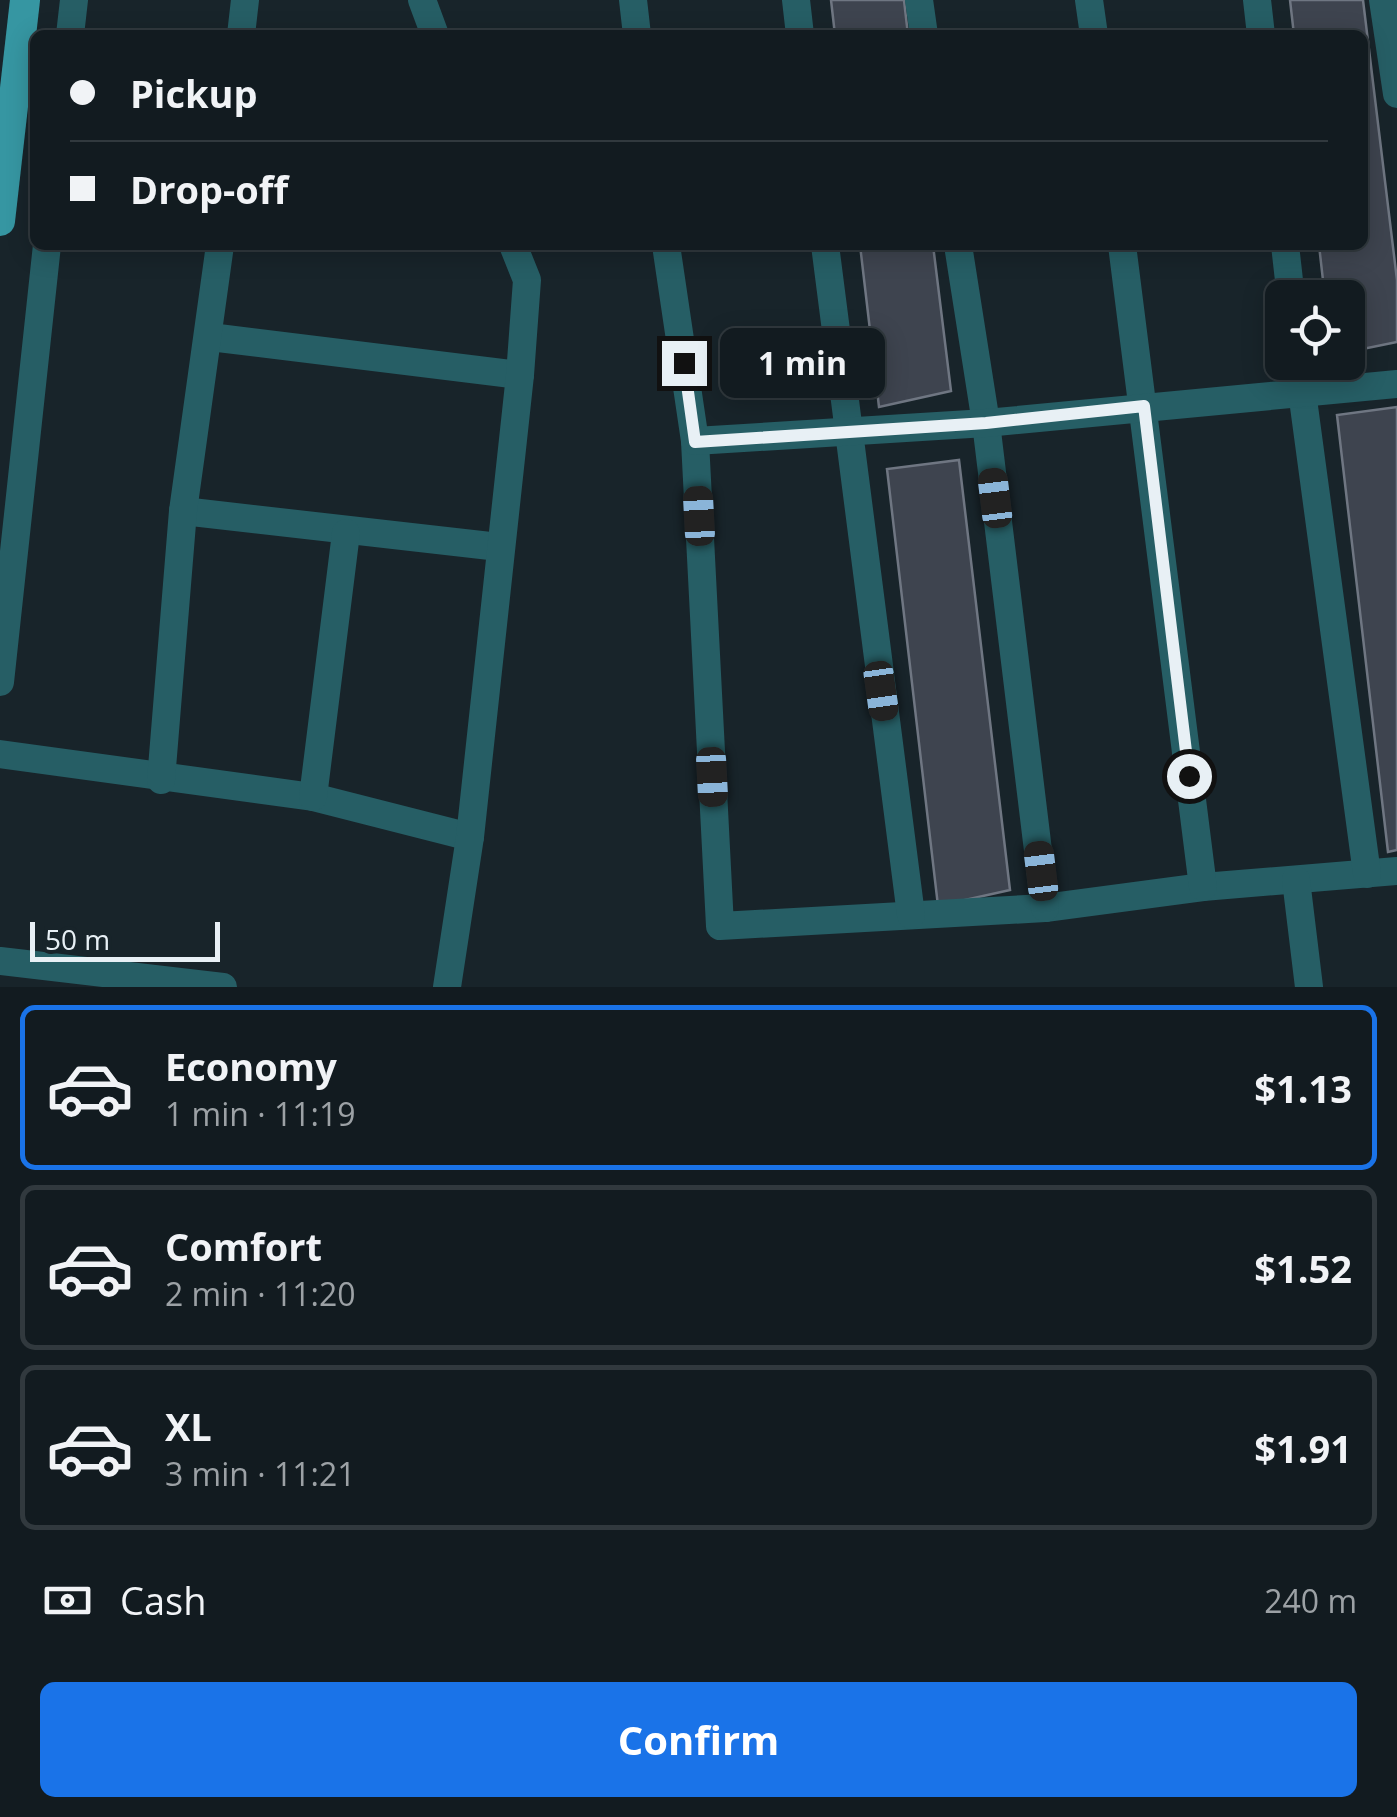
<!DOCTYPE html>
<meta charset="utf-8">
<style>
body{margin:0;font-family:"Open Sans",sans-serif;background:#1b2429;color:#f1f3f6;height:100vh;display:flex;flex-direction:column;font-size:38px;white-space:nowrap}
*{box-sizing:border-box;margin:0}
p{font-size:32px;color:#9ca1a5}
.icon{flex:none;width:55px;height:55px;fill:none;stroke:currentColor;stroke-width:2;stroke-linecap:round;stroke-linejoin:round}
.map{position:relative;height:987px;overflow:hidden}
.panel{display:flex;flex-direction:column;background:#121b20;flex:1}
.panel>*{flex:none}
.guide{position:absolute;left:30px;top:30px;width:1338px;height:220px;border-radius:15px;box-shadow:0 5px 25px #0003,0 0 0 2px #31393e;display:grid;align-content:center;height:220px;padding:0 40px;background:#121b20}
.controls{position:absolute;left:1265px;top:280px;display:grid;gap:20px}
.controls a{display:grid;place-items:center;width:100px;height:100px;border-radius:15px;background:#121b20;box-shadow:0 5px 25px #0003,0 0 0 2px #31393e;font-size:50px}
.scale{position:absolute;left:30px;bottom:25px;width:190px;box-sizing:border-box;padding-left:10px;border:5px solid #e8f0f5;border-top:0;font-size:28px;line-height:35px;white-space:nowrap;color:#e8f0f5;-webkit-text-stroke:8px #18242a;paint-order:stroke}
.end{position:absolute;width:45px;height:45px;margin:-22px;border:12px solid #e8f0f5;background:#111;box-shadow:0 0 0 5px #111}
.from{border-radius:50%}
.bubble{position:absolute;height:70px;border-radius:15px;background:#121b20;box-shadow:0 5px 25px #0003,0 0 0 2px #31393e;font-size:32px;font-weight:700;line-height:70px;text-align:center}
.car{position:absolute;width:30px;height:60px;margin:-30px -15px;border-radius:12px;box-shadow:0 0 8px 2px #0007;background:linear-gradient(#222 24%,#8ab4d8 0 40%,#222 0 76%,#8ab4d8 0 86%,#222 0)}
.guide b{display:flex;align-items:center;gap:35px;height:95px;font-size:38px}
.guide b+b{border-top:2px solid #31393e}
.guide i{width:25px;height:25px;background:#f1f3f6}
ul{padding:18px 0 0;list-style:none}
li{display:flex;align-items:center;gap:30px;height:165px;margin:0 20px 15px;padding:0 20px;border:5px solid #31393e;border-radius:15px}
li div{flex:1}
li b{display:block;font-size:38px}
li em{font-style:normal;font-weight:700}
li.active{border-color:#1a73e8}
li>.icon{width:90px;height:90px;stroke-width:1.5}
.pay{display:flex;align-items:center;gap:25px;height:110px;padding:0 40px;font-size:38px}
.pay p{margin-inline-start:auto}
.primary-button{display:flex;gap:20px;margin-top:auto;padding:20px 40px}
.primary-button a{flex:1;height:115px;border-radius:15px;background:#1a73e8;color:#fff;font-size:40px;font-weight:700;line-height:115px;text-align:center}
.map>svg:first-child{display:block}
</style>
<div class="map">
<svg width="1397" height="987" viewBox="0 0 1397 987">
<rect width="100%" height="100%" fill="#18242a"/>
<g fill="#3e444f" stroke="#6f7682" stroke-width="2.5">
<path d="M831 0H904L908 35H835Z"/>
<path d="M1290 0H1363L1397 280V342L1348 352V298H1325L1319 245H1362V35H1294Z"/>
<path d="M860 245H933L951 391 879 407Z"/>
<path d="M1397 407V850L1388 852 1337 415Z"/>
<path d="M959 460 1010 890 938 906 887 469Z"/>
</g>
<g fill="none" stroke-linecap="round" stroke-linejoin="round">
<g stroke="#265e65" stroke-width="28">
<path d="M422 0 435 35"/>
<path d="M633 0 637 35"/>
<path d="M796 0 800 35"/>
<path d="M919 0 924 35"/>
<path d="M1089 0 1094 35"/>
<path d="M1257 0 1261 35"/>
<path d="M1383 0 1397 94"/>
<path d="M70 35 74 0"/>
<path d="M241 35 245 0"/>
<path d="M666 245 695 441 720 926 1045 908 1203 887 1397 871"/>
<path d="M825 245 911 915"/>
<path d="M958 245 986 423 1045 908"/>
<path d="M1122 245 1203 887"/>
<path d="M1285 245 1291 298"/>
<path d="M210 337 520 375"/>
<path d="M1298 362 1367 874"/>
<path d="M695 441 986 423 1397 384"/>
<path d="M183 511 499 547"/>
<path d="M0 682 47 245"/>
<path d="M0 754 313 797 470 837"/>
<path d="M161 780 183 511 220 245"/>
<path d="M313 797 346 533"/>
<path d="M1296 880 1309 987"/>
<path d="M0 961 223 987"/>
<path d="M447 987 470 837 520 375 527 280 513 245"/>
</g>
<path stroke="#3696a2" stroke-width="30" d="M0 221 25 0"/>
</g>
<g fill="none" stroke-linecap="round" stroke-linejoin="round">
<path stroke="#e8f0f5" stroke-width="12" d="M684 363 695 442 986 423 1144 406 1189 776"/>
</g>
</svg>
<div class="controls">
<a><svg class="icon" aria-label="locate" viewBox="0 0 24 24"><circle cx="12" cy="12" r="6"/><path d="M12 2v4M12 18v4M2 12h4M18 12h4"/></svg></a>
</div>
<div class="scale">50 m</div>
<i class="end from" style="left:1189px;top:776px"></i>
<i class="end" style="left:684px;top:363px"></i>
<div class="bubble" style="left:720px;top:328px;width:165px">1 min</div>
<i class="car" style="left:995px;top:498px;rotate:353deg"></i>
<i class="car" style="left:699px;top:516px;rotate:357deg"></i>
<i class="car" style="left:881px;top:691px;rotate:172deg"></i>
<i class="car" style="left:712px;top:777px;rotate:177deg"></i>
<i class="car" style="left:1041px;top:871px;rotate:353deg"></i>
<div class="guide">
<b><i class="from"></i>Pickup</b>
<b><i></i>Drop-off</b>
</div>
</div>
<section class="panel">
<ul>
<li class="active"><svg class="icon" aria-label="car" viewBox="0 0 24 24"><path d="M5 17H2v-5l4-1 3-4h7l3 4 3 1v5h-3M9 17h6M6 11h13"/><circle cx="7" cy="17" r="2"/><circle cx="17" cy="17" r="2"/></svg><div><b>Economy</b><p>1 min · 11:19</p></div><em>$1.13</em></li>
<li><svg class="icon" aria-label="car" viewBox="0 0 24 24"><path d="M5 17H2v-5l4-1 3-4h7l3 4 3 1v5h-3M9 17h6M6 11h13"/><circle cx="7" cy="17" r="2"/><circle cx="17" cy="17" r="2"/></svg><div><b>Comfort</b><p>2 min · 11:20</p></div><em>$1.52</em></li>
<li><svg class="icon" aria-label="car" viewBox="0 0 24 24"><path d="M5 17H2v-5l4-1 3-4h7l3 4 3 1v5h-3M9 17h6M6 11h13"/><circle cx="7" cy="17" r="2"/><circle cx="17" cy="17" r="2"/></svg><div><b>XL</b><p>3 min · 11:21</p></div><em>$1.91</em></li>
</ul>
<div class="pay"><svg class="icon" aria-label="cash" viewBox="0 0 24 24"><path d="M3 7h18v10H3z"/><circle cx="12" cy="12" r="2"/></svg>Cash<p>240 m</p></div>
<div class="primary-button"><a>Confirm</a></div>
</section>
